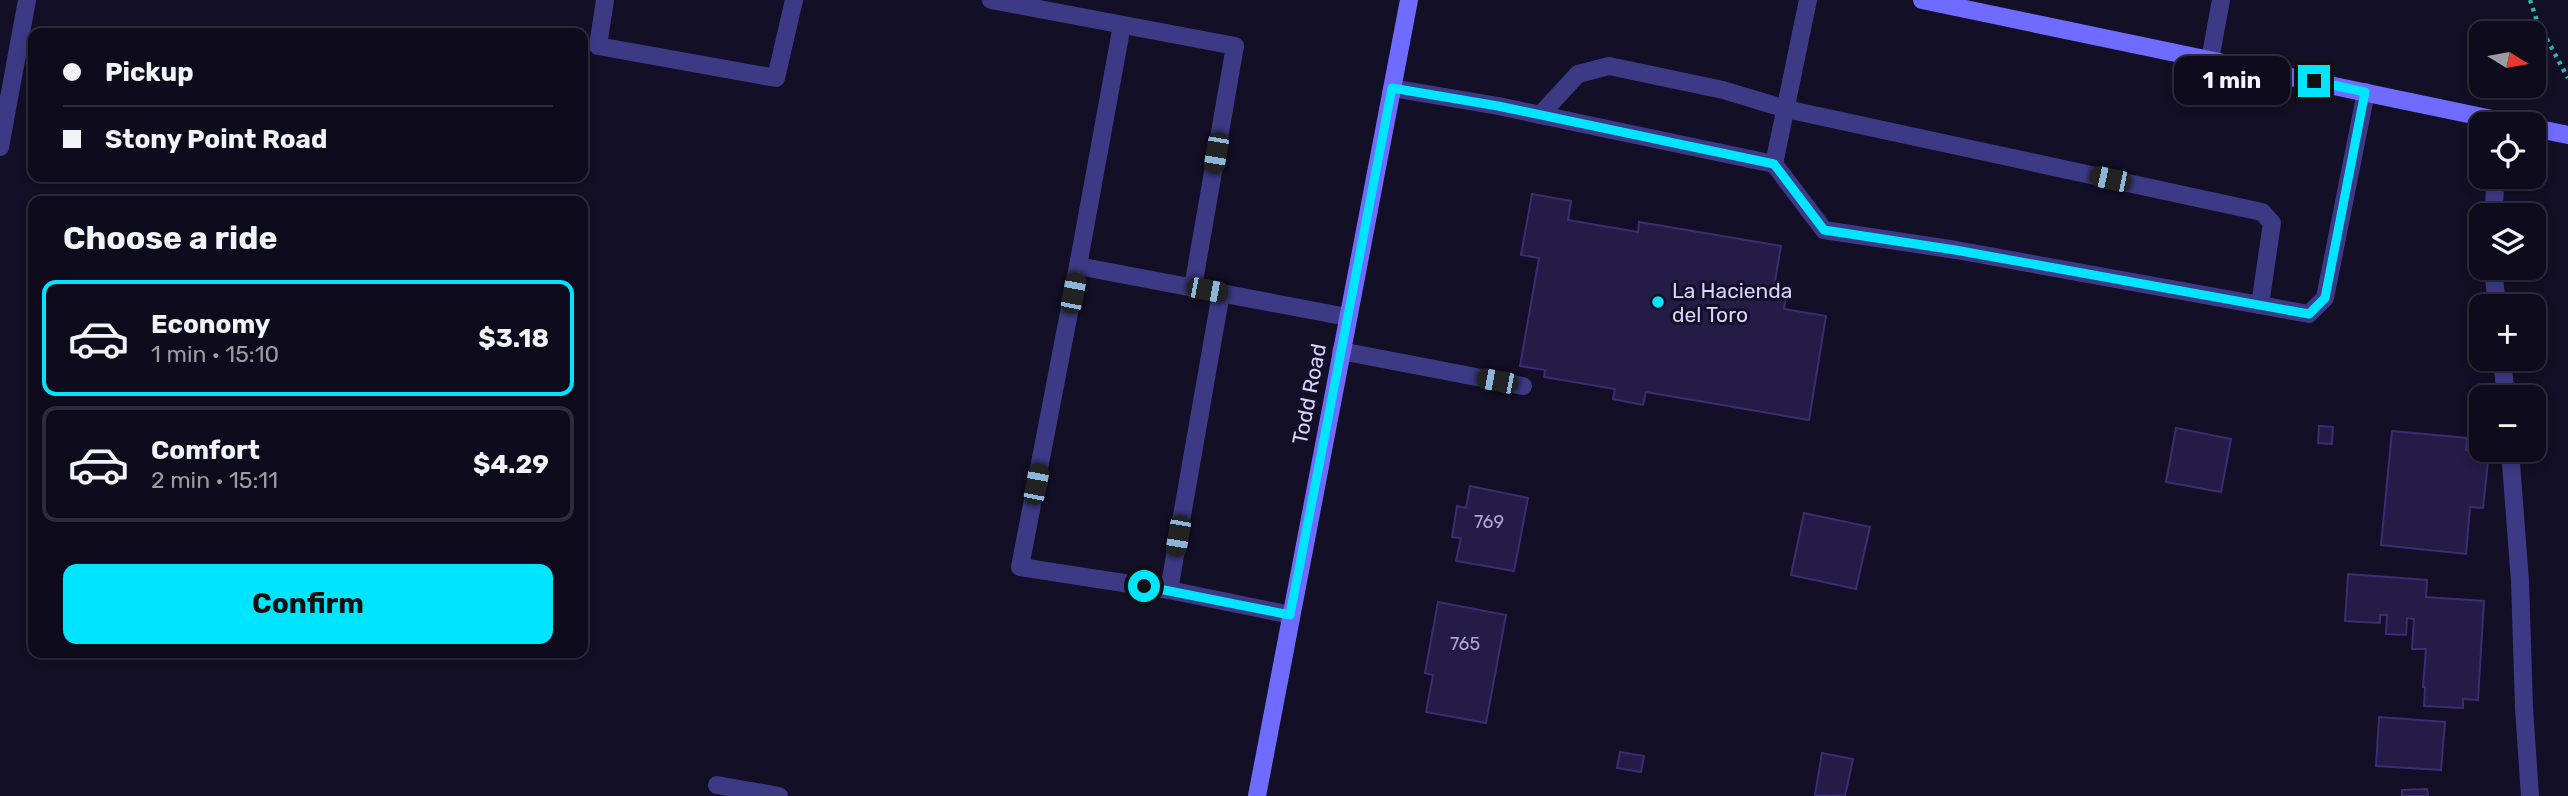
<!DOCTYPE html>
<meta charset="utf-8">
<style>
body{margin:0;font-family:Rubik,sans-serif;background:#1c1929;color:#f1f3f6;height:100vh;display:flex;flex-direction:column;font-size:26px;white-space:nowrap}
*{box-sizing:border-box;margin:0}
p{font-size:23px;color:#9b9ba3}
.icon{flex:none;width:38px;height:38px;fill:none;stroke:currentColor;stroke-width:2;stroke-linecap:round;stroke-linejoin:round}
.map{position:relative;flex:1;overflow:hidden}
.drawer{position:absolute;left:28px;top:196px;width:560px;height:462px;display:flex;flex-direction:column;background:#0e0b1c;border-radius:14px;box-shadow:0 4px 10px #0003,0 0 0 2px #2e2b3b}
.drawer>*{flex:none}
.top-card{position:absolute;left:28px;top:28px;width:560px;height:154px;border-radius:14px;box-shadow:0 4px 10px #0003,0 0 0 2px #2e2b3b;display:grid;align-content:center;height:154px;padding:0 35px;background:#0e0b1c}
.needle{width:46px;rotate:101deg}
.buttons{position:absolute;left:2469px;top:21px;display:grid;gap:14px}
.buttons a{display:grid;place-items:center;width:77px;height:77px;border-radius:14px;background:#0e0b1c;box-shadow:0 4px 10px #0003,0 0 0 2px #2e2b3b;font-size:35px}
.end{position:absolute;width:32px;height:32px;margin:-16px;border:9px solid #00e5ff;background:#111;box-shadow:0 0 0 4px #111}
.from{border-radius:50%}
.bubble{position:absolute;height:49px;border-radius:14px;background:#0e0b1c;box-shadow:0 4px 10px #0003,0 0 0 2px #2e2b3b;font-size:23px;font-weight:700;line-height:49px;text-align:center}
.car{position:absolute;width:21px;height:42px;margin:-21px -10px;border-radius:9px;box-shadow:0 0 5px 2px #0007;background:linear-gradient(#222 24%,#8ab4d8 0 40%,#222 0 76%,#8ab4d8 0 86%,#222 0)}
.top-card b{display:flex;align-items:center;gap:24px;height:66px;font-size:26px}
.top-card b+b{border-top:2px solid #2e2b3b}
.top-card i{width:18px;height:18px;background:#f1f3f6}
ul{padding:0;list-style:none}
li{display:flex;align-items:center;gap:21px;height:116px;margin:0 14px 10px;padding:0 21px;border:4px solid #2e2b3b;border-radius:14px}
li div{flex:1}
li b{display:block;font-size:26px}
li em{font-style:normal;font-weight:700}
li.selected{border-color:#00e5ff}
li>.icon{width:63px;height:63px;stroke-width:1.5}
h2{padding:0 35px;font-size:32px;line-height:84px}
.button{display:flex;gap:14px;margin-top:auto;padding:14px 35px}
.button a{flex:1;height:80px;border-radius:14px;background:#00e5ff;color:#111;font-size:28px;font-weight:700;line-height:80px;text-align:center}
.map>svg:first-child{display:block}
</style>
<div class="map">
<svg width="2568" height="796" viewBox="0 0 2568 796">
<rect width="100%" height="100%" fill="#130f26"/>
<g fill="#241b47" stroke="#3b2d73" stroke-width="2">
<path d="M1532 194 1571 201 1568 220 1638 232 1639 222 1781 246 1773 293 1786 295 1784 309 1826 316 1809 420 1646 392 1643 405 1613 399 1615 389 1544 377 1545 370 1520 366 1539 258 1521 255Z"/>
<path d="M2319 426 2333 427 2332 444 2318 443Z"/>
<path d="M2176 428 2231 439 2221 492 2166 482Z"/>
<path d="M2392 431 2467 438 2466 450 2489 452 2483 508 2470 507 2466 554 2381 545Z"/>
<path d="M1470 486 1528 498 1514 571 1456 561 1461 538 1452 537 1457 506 1466 508Z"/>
<path d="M1804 513 1870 527 1856 589 1791 575Z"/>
<path d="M2348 574 2427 580 2426 597 2484 601 2478 700 2463 699V708L2424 706 2425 687H2423L2426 649H2412L2414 619 2407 618 2406 635 2386 634 2387 615H2380V623L2345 621Z"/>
<path d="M1438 602 1506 615 1486 723 1426 712 1433 675 1425 673Z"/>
<path d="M2379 717 2445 722 2441 770 2376 766Z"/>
<path d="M1620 752 1644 756 1641 772 1617 768Z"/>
<path d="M1822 753 1853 759 1845 796 1815 795Z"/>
<path d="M2427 789 2428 796H2402V790Z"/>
</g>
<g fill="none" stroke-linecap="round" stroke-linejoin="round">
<path stroke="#2fb8b0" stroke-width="4.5" stroke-dasharray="3.5 5" stroke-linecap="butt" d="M2530 0 2537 21 2568 78"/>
<g stroke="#3d3a85" stroke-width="18">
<path d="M605 0 598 46 776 78 794 0"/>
<path d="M991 0 1235 46 1193 287"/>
<path d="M2210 60 2221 0"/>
<path d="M1392 88 1498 106 1774 164 1824 230 1956 250 2309 314 2325 298 2366 92"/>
<path d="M1540 115 1578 74 1609 66 1723 90 1786 109 2262 212 2272 223 2260 305"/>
<path d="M0 147 27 0"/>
<path d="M1774 164 1808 0"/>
<path d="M2494 215 2495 177"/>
<path d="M1078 266 1122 25"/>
<path d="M2493 268 2497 306"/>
<path d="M1341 351 1523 386"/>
<path d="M2502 359 2506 397"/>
<path d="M2510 450 2520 581 2524 708 2530 796"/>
<path d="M1169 590 1221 293"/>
<path d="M1291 615 1169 590 1020 567 1078 266 1347 317"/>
<path d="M717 785 779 796"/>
</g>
<g stroke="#6f6bff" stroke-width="18">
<path d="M1922 0 2516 124"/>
<path d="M2534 128 2568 135"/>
<path d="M1257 796 1409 0"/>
</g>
</g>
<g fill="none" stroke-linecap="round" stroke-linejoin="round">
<path stroke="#00e5ff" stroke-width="9" d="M1144 586 1290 615 1392 88 1498 106 1774 164 1824 230 1955 250 2309 314 2325 298 2365 92 2314 81"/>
</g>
<circle fill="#00e5ff" stroke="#130f26" stroke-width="2.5" cx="1658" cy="302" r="7"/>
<g text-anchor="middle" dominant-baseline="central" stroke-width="6" stroke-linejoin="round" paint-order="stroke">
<g font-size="18" fill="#aca6d1">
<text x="1489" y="522">769</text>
<text x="1465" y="644">765</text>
</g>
<g font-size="21" fill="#d9d4ff" stroke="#130f26" text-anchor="start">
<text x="1672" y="290">La Hacienda<tspan x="1672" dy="24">del Toro</tspan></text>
</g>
<g font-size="21" fill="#d9d4ff" stroke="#130f26">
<text transform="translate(1309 394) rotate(-79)">Todd Road</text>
</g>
</g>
</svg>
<div class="buttons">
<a><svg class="needle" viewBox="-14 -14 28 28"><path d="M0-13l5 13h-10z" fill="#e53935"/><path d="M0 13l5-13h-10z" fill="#9b9ba3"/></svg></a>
<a><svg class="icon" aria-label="locate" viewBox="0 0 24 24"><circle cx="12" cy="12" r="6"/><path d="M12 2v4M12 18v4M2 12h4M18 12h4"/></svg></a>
<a><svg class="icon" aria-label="layers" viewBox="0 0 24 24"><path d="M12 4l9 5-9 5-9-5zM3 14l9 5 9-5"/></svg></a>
<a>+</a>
<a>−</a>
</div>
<i class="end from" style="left:1144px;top:586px"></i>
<i class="end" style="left:2314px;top:81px"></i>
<div class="bubble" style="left:2174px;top:56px;width:116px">1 min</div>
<i class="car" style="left:1216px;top:153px;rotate:190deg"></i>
<i class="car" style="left:2110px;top:179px;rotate:282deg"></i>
<i class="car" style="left:1207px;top:290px;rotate:101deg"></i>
<i class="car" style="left:1073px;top:293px;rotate:11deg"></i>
<i class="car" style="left:1497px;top:381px;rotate:281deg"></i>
<i class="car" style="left:1036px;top:484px;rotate:11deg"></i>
<i class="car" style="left:1178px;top:536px;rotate:190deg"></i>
<div class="top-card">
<b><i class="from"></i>Pickup</b>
<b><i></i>Stony Point Road</b>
</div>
<section class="drawer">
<h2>Choose a ride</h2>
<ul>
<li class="selected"><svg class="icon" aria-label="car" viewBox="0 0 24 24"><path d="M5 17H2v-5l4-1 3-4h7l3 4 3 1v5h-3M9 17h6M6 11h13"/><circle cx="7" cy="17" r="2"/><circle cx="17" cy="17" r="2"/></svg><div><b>Economy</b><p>1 min · 15:10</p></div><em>$3.18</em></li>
<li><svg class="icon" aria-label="car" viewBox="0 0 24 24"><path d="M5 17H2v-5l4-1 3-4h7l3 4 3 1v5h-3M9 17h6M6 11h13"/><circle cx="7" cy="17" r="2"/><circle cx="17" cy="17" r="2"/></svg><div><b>Comfort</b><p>2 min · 15:11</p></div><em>$4.29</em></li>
</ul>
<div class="button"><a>Confirm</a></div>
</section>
</div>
